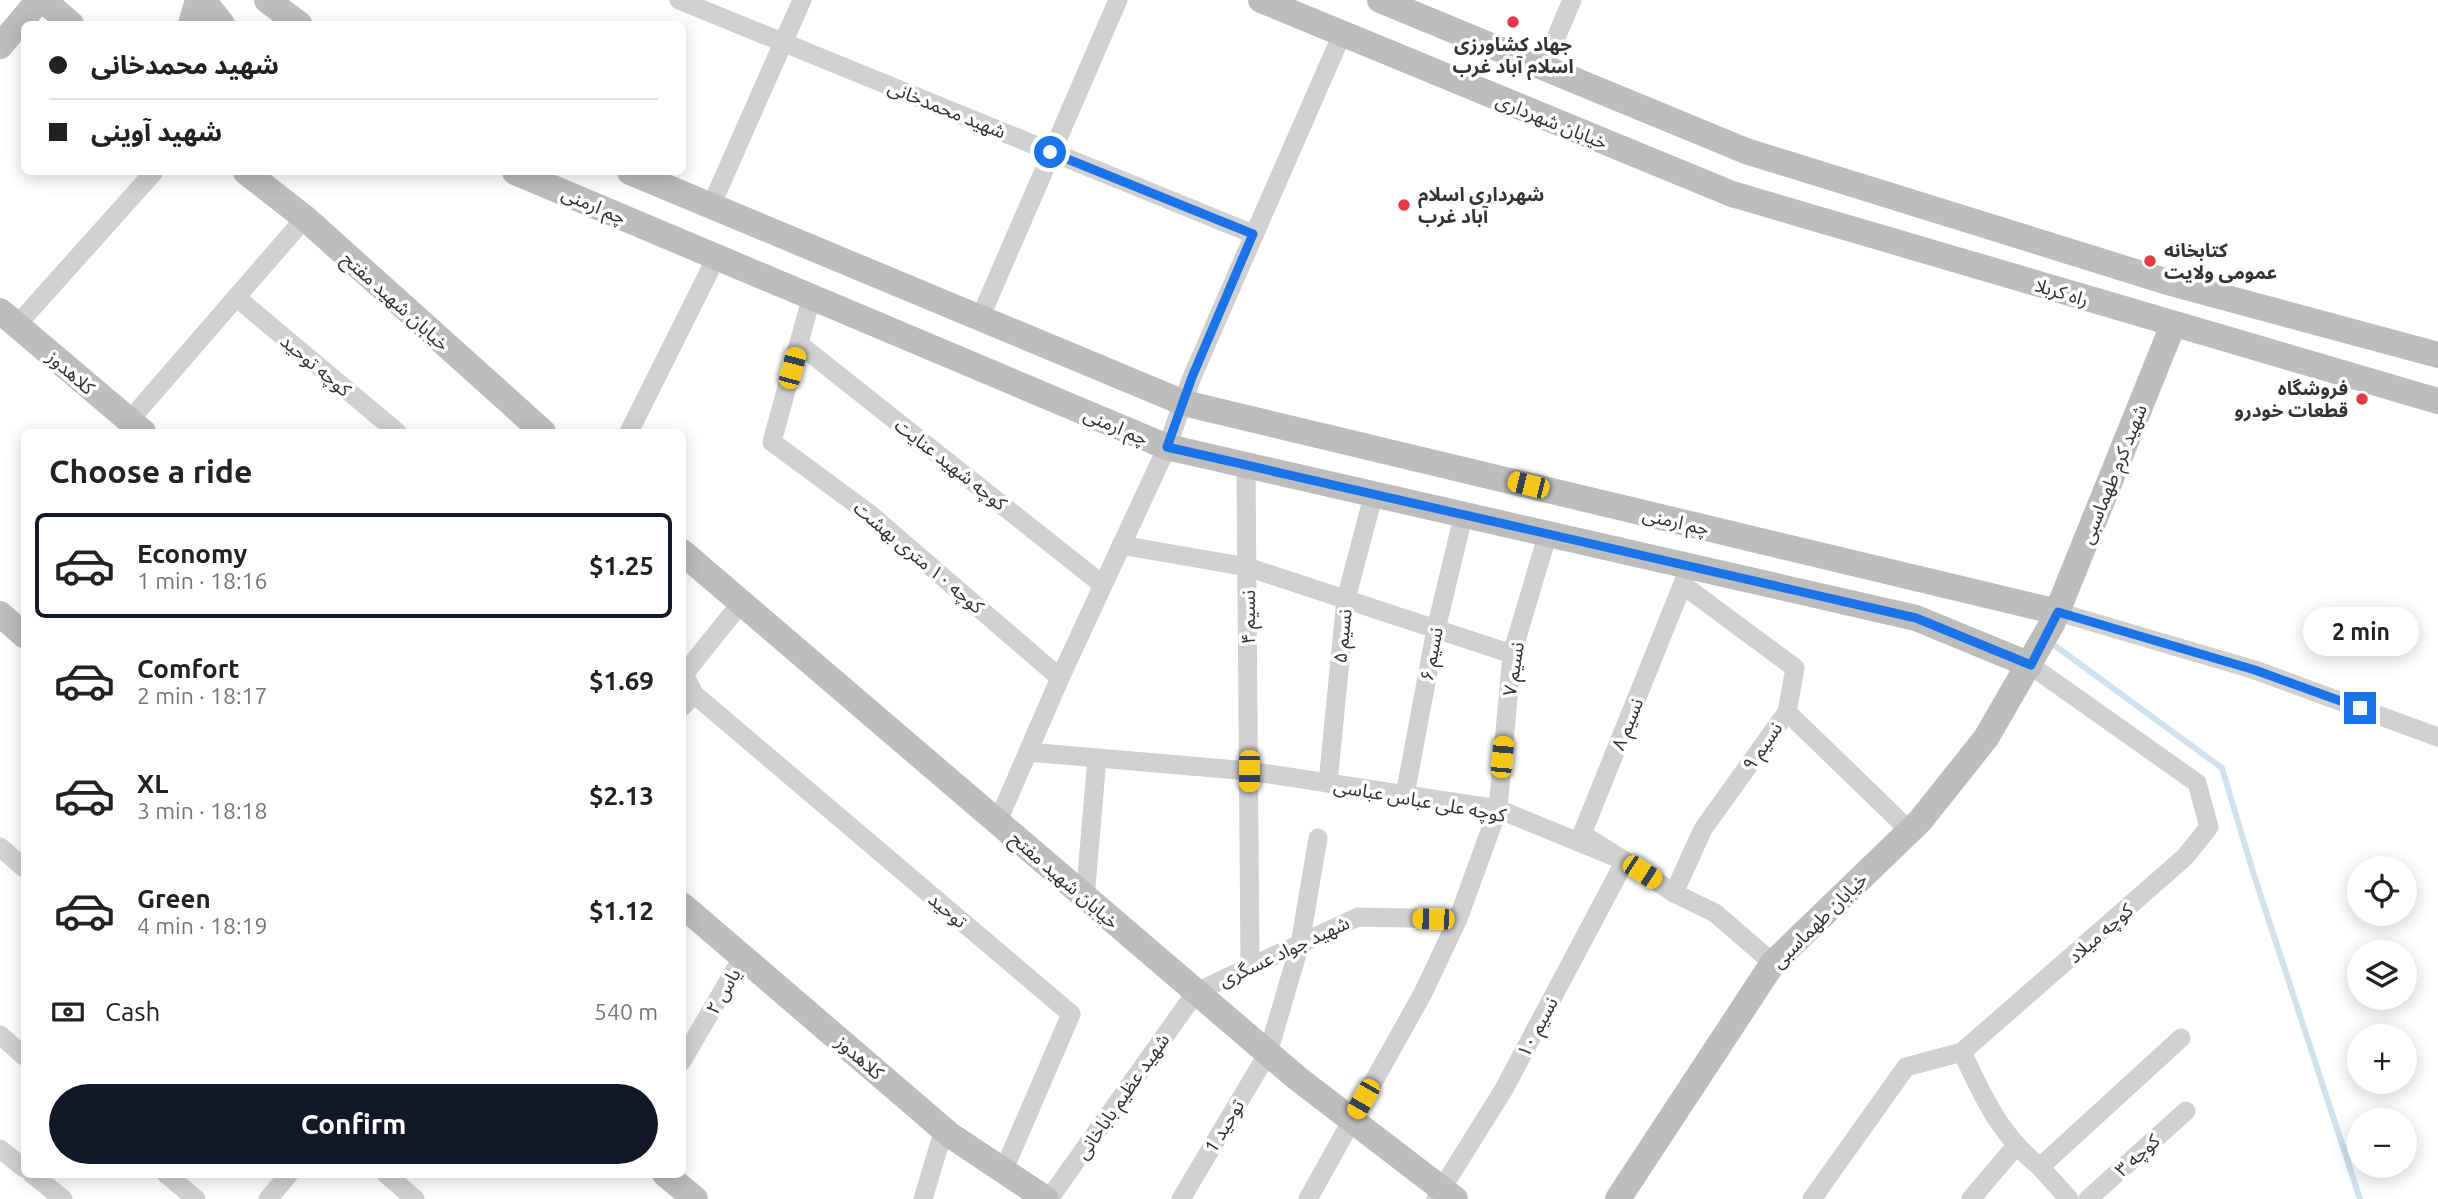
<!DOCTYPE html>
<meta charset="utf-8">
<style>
body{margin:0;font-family:Ubuntu,"Noto Sans Arabic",sans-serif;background:#f6f6f6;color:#222;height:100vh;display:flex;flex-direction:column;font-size:26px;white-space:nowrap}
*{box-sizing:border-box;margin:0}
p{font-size:23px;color:#767676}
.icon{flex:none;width:38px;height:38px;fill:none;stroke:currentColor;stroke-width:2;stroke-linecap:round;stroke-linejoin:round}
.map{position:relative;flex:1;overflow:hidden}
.side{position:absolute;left:21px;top:429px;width:665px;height:749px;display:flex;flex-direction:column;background:#fff;border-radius:10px;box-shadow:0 4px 18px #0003}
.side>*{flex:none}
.banner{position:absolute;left:21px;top:21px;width:665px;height:154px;border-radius:10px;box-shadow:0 4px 18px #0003;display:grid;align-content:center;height:154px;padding:0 28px;background:#fff}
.tools{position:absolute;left:2347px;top:856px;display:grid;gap:14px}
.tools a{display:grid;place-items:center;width:70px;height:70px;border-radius:50%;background:#fff;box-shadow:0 4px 18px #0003;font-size:35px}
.end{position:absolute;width:32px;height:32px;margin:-16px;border:9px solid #1a73e8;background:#fff;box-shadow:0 0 0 4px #fff}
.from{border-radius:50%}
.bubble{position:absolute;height:49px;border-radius:24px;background:#fff;box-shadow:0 4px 18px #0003;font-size:23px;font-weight:600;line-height:49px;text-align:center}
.car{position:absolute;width:21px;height:42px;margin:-21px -10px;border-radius:9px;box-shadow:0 0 5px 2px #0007;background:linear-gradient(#f5c518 24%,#345 0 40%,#f5c518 0 76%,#345 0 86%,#f5c518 0)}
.banner b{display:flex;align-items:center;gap:24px;height:66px;font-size:26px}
.banner b+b{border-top:2px solid #e0e0e0}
.banner i{width:18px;height:18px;background:#222}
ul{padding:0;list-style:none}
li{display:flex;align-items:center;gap:21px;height:105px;margin:0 14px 10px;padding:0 14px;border:4px solid transparent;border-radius:10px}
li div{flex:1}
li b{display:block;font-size:26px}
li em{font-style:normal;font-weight:600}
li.on{border-color:#111827}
li>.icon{width:63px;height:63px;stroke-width:1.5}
h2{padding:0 28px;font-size:32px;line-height:84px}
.pay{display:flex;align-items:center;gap:18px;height:77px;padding:0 28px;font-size:26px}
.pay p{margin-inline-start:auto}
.primary-button{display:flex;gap:14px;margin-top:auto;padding:14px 28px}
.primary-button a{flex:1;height:80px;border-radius:42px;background:#111827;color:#fff;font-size:28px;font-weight:600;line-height:80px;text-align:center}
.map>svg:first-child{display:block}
</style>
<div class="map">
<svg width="2438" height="1199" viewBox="0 0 2438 1199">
<rect width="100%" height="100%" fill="#fff"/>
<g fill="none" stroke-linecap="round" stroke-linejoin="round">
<path stroke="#cfe2ee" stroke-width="6" d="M2054 645 2222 768 2253 872 2360 1199"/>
<g stroke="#d0d0d0" stroke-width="19">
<path d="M679 0 1253 234"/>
<path d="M1544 66 1572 0"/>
<path d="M711 206 802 0"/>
<path d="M236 297 397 432"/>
<path d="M811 299 772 442 871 515 1060 678"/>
<path d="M980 318 1118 0"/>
<path d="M17 325 154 172"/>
<path d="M799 344 1103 585"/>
<path d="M129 421 305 218"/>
<path d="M629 432 716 258"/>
<path d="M1246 464 1250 967"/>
<path d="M1121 545 1247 567 1512 654"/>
<path d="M1683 585 1795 668 1787 712"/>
<path d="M2058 612 2255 670 2438 737"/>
<path d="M694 694 1071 1014 1003 1172"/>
<path d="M682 707 694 694 684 674 741 603"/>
<path d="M1028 752 1249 771 1498 809 1625 861 1674 893 1715 913 1773 963"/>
<path d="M1328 783 1346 599 1374 493"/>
<path d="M1405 795 1436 629 1464 513"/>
<path d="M998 821 1060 678 1167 447 1192 377 1342 34"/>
<path d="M0 847 24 868"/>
<path d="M1674 893 1703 829 1787 712 1910 831"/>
<path d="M1085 898 1097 758"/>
<path d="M0 1035 24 1056"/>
<path d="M1962 1052C1984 1098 1999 1134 2040 1167"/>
<path d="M682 1061 743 956"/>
<path d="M0 1149 24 1168"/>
<path d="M32 1174 63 1199"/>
<path d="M166 1174 196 1199"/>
<path d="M386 1174 415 1199"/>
<path d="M1436 1198 1504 1089 1625 861 1582 834 1690 566"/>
<path d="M268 1199 289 1174"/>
<path d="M923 1199 944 1129"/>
<path d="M1049 1199 1196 992 1358 917 1458 919"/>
<path d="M1181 1199 1268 1053 1300 944 1318 838"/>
<path d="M1308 1199 1423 993 1458 919 1498 809 1512 654 1548 533"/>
<path d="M1812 1199 1906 1067 1962 1052 2185 857 2209 827 2197 783 2030 665"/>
<path d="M1971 1199 2015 1147"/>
<path d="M2069 1199 2040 1167 2181 1038"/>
<path d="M2088 1199 2186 1111"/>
</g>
<g stroke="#bdbdbd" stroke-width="26">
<path d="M43 0 71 24"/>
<path d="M203 0 222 24"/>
<path d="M267 0 299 24"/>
<path d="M1261 0 1732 194 2438 401"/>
<path d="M1380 0 1746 151 2171 283 2438 355"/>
<path d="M191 24 198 0"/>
<path d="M0 46 39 0"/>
<path d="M246 172 305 218 543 432"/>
<path d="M515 172 1167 447 1916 618 2030 665"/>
<path d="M630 172 1184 403 2058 612"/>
<path d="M0 311 143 432"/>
<path d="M682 552 1297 1078 1455 1199"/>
<path d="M0 614 24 635"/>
<path d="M682 905 950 1135 1046 1199"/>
<path d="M665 1174 695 1199"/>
<path d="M1618 1199 1773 963 1920 821 1986 738 2053 622 2173 325"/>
</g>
</g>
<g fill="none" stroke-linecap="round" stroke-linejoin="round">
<path stroke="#1a73e8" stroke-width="9" d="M1050 152 1253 234 1192 377 1167 447 1916 618 2031 665 2058 612 2255 670 2360 708"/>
</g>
<g fill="#e63946" stroke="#fff" stroke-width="2.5">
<circle cx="1513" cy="22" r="7"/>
<circle cx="1404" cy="205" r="7"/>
<circle cx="2150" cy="261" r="7"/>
<circle cx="2362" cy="399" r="7"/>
</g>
<g text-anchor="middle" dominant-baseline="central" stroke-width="7" stroke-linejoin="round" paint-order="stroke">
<g font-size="19" font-weight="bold" fill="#333" stroke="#fff" text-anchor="start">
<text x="1513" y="44" text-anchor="middle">جهاد کشاورزی<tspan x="1513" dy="22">اسلام آباد غرب</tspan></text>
<text x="1418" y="194">شهرداری اسلام<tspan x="1418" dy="22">آباد غرب</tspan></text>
<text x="2164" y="250">کتابخانه<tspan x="2164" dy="22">عمومی ولایت</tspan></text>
<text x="2348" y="388" text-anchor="end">فروشگاه<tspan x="2348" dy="22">قطعات خودرو</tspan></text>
</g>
<g font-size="19" fill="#333" stroke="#fff">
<text transform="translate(947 109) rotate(22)">شهید محمدخانی</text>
<text transform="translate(1552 121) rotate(22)">خیابان شهرداری</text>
<text transform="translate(594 205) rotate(23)">چم ارمنی</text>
<text transform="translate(2062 292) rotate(17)">راه کربلا</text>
<text transform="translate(396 301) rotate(42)">خیابان شهید مفتح</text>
<text transform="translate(316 365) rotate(40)">کوچه توحید</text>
<text transform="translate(71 372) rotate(41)">کلاهدوز</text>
<text transform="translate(1116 426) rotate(23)">چم ارمنی</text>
<text transform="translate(951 464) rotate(38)">کوچه شهید عنایت</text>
<text transform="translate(2113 474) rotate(-68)">شهید کرم طهماسبی</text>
<text transform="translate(1676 521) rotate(13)">چم ارمنی</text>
<text transform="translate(919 557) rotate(40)">کوچه ۱۰ متری بهشت</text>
<text transform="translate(1248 617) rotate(-90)">نسیم ۴</text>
<text transform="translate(1342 636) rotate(-84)">نسیم ۵</text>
<text transform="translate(1431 654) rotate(-79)">نسیم ۶</text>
<text transform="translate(1513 669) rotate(-81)">نسیم ۷</text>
<text transform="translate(1627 724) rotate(-68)">نسیم ۸</text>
<text transform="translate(1762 746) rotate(-55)">نسیم ۹</text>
<text transform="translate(1420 800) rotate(10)">کوچه علی عباس عباسی</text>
<text transform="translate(1065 880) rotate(41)">خیابان شهید مفتح</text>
<text transform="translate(948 910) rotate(40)">توحید</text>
<text transform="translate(1819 920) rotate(-45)">خیابان طهماسبی</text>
<text transform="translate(2100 933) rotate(-41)">کوچه میلاد</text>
<text transform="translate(1284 951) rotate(-25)">شهید جواد عسگری</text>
<text transform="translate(723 991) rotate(-60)">یاس ۲</text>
<text transform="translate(1537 1027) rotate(-62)">نسیم ۱۰</text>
<text transform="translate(860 1057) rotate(41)">کلاهدوز</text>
<text transform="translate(1122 1096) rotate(-55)">شهید عظیم باباخانی</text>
<text transform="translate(1224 1126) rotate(-59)">توحید 1</text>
<text transform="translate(2137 1155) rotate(-42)">کوچه ۳</text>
</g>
</g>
</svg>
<div class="tools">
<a><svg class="icon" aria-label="locate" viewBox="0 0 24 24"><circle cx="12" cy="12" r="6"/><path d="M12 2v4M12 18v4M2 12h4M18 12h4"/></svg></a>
<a><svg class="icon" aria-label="layers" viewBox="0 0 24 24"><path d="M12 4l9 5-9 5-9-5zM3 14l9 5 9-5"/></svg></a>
<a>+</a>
<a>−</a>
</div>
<i class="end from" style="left:1050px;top:152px"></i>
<i class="end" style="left:2360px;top:708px"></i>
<div class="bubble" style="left:2303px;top:607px;width:116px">2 min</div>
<i class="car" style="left:792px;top:368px;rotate:15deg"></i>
<i class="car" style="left:1528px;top:485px;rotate:284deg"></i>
<i class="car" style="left:1502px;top:757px;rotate:5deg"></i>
<i class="car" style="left:1249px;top:771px;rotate:180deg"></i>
<i class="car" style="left:1642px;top:872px;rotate:123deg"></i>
<i class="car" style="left:1433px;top:919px;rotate:271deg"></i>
<i class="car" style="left:1363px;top:1099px;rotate:210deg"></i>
<div class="banner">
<b><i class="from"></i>شهید محمدخانی</b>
<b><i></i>شهید آوینی</b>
</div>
<section class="side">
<h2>Choose a ride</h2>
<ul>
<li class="on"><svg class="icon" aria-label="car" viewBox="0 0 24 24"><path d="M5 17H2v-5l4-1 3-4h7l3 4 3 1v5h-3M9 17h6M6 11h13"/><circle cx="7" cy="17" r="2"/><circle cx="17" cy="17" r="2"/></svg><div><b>Economy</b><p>1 min · 18:16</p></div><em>$1.25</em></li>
<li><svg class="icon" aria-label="car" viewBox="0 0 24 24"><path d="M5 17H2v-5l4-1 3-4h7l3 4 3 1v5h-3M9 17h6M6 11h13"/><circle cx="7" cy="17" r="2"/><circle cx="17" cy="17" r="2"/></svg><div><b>Comfort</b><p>2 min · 18:17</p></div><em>$1.69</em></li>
<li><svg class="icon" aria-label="car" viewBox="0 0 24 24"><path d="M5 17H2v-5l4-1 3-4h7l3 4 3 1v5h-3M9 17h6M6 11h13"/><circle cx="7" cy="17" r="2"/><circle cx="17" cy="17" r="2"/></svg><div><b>XL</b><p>3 min · 18:18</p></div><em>$2.13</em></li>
<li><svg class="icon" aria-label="car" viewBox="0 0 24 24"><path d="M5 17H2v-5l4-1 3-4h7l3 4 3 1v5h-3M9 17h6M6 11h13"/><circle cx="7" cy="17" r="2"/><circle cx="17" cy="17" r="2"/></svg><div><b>Green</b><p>4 min · 18:19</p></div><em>$1.12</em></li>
</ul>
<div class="pay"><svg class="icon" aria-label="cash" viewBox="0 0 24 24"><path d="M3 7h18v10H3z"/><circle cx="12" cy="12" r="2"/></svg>Cash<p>540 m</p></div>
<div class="primary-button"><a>Confirm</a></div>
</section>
</div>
